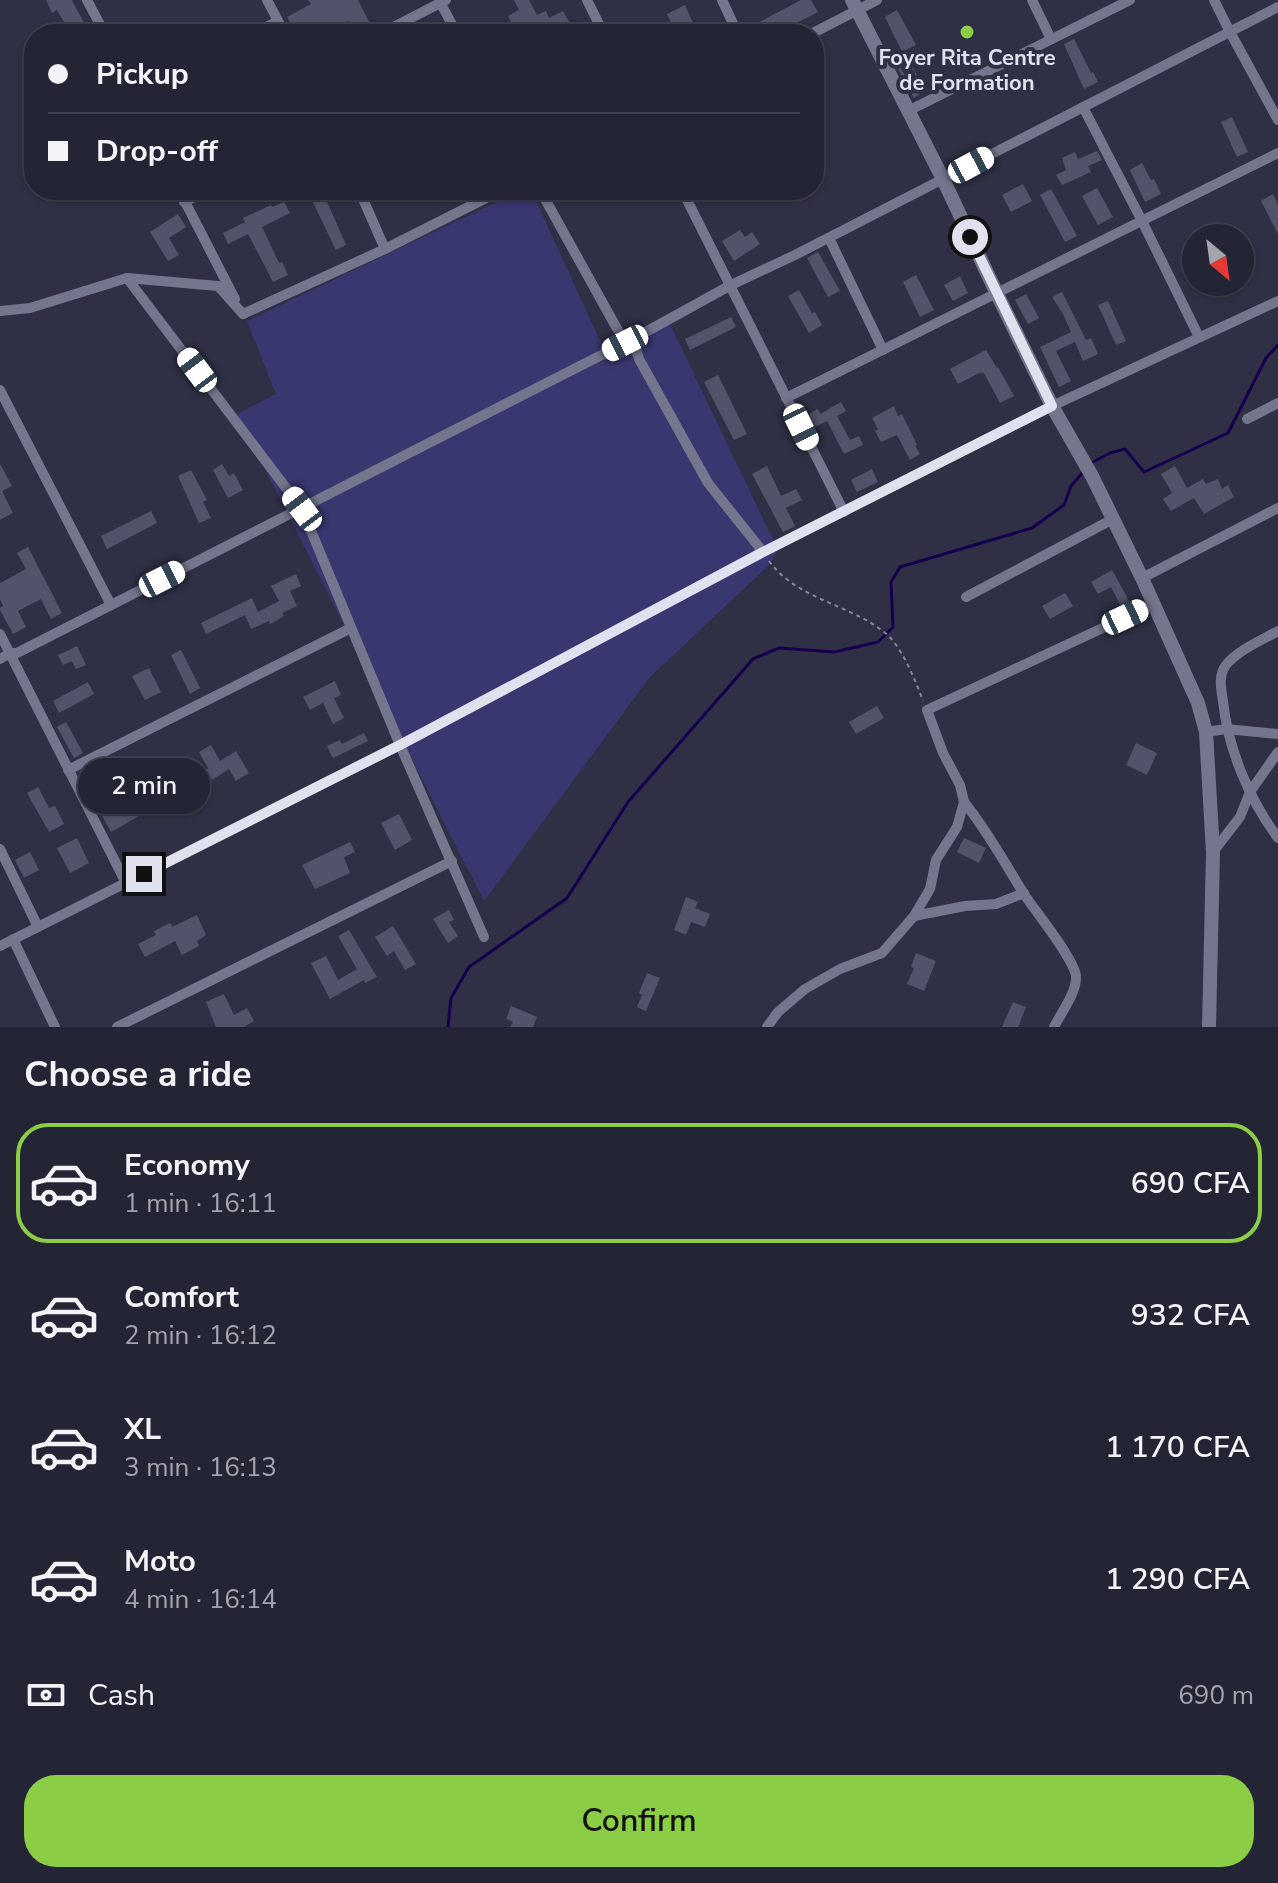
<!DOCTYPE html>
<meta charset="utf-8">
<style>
body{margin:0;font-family:"Nunito Sans",sans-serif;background:#2f3040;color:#f1f3f6;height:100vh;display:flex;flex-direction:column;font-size:30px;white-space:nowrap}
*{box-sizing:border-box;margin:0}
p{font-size:26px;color:#a3a4ac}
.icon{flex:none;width:44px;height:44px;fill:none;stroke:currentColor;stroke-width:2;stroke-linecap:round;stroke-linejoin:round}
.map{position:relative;height:1027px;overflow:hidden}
.details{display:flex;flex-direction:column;background:#232434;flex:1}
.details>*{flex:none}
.guide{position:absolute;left:24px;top:24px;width:800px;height:176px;border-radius:32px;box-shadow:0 2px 6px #0004,0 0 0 2px #40414f;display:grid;align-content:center;height:176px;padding:0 24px;background:#232434}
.needle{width:52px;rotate:151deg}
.controls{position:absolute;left:1182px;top:224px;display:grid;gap:16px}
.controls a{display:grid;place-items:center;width:72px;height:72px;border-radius:50%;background:#232434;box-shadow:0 2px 6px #0004,0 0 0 2px #40414f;font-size:40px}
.end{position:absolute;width:36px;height:36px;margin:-18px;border:10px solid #dfe1ef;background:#111;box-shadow:0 0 0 4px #111}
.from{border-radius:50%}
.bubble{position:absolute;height:56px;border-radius:28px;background:#232434;box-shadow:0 2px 6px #0004,0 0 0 2px #40414f;font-size:26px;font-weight:600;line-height:56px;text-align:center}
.car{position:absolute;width:24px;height:48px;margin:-24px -12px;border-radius:10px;box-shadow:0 0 6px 2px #0007;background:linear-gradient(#fff 24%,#345 0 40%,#fff 0 76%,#345 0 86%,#fff 0)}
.guide b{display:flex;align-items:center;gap:28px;height:76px;font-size:30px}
.guide b+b{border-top:2px solid #40414f}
.guide i{width:20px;height:20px;background:#f1f3f6}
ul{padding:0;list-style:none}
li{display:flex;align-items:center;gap:24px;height:120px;margin:0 16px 12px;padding:0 8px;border:4px solid transparent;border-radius:32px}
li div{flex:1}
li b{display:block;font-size:30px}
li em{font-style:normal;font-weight:600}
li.current{border-color:#8bce46}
li>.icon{width:72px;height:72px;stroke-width:1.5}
h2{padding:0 24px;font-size:36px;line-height:96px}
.pay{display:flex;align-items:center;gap:20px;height:88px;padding:0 24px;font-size:30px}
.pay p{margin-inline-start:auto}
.action{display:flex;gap:16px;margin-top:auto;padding:16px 24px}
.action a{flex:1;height:92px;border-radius:32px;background:#8bce46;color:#111;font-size:32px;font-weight:600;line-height:92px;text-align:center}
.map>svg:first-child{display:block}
</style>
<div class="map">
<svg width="1278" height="1027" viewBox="0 0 1278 1027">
<rect width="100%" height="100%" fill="#2f3045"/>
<path fill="#393770" d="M522 190H531L601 343 667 318 778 550 769 565 650 677 484 901 237 414 276 394 247 321Z"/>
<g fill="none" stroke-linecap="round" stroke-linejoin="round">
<g stroke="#15004d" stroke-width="3">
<path d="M1091 463 1110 453 1125 449 1144 472 1228 433 1266 358 1278 345"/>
<path d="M448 1027 451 998 469 967 567 898 628 802 753 659 779 648 834 652 878 642 893 627 891 582 900 567 1032 528 1064 505 1071 486 1083 472"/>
</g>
</g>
<g fill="#52536a">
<path d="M46 0H73L72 1 86 26 71 34 57 10 52 13Z"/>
<path d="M308 0H358L372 28 361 34H354L348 21 320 34H296L287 17 311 4Z"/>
<path d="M514 0H529L537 15 546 11 549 18 563 11 569 22 554 30 552 27 538 34H517L508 16 519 10Z"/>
<path d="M801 0H811L818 12 775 34H761L756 24Z"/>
<path d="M685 5 698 34H676L667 14Z"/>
<path d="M897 10 916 45 902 52 885 17Z"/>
<path d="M1074 39 1091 73 1093 72 1098 82 1084 89 1064 44Z"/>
<path d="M910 63 926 90 914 98 898 69Z"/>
<path d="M1232 117 1248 152 1237 157 1221 122Z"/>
<path d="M1097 151 1102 160 1088 166 1091 172 1062 185 1056 175 1066 170 1062 158 1075 152 1078 159Z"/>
<path d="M1142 163 1151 180 1154 179 1161 194 1145 202 1130 170Z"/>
<path d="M1023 184 1032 201 1011 212 1002 195Z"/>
<path d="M1097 188 1113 217 1098 225 1082 196Z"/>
<path d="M1051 189 1077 236 1065 242 1040 195Z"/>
<path d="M307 190H340L325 197 346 245 336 250Z"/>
<path d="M1273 194 1278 205V234L1261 201Z"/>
<path d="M284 202 290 213 262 227 279 263 282 262 288 275 273 282 248 234 228 244 223 233 245 222 243 218 271 205 272 207Z"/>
<path d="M178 214 186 227 169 238 179 255 168 261 150 232Z"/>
<path d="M740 230 745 237 752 232 760 244 734 261 722 241Z"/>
<path d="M818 252 840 291 828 297 807 258Z"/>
<path d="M916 275 934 310 920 317 903 282Z"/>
<path d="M960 276 968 293 953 301 944 285Z"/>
<path d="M799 290 812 313 815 312 822 325 809 333 788 296Z"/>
<path d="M1062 292 1086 340 1091 338 1098 354 1083 361 1075 342 1056 351 1071 381 1059 387 1040 347 1071 332 1063 314 1052 297Z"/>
<path d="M1026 294 1039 318 1028 324 1015 300Z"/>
<path d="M1108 301 1126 341 1116 345 1098 305Z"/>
<path d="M731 317 736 327 690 350 685 339Z"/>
<path d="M986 350 997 368 998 367 1014 396 1000 403 984 373 982 374 981 372 958 384 950 369Z"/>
<path d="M718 375 747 434 734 440 704 382Z"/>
<path d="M841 402 846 411 837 416 850 440 859 436 863 445 844 454 827 421 815 427 808 414 818 409 820 414Z"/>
<path d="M894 406 898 416 902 414 917 445 915 446 920 454 910 460 897 435 881 442 875 431 878 429 872 418Z"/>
<path d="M0 464 12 486 2 491 13 513 0 520Z"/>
<path d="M222 464 229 476 234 473 243 490 228 498 213 470Z"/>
<path d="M767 466 781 496 796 489 802 500 786 508 795 526 783 532 752 474Z"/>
<path d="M1175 466 1187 488 1203 479 1206 484 1218 479 1222 489 1228 485 1234 497 1204 514 1194 498 1171 511 1163 499 1172 493 1161 474Z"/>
<path d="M872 469 878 482 857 492 851 480Z"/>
<path d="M191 470 207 500 203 502 211 518 199 523 178 476Z"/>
<path d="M151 511 157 523 107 549 101 536Z"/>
<path d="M28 547 62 613 51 619 41 599 18 611 26 627 13 634 0 610V608L3 606 0 599V583L26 569 17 553Z"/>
<path d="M1112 570 1132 606 1123 610 1111 587 1098 594 1091 582Z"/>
<path d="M296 574 301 586 290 591 297 606 282 613 284 616 270 624 269 621 251 629 245 615 206 634 201 623 252 598 258 612 279 601 271 586Z"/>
<path d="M1065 593 1073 606 1050 619 1042 606Z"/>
<path d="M77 646 86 665 76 669 72 661 63 665 58 655Z"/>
<path d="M181 650 200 688 190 694 171 655Z"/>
<path d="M149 668 161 692 145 700 132 676Z"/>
<path d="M335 681 341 695 334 698 344 718 333 724 323 703 310 710 303 697Z"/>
<path d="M88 682 94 694 59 713 53 701Z"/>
<path d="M877 706 884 718 856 734 849 722Z"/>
<path d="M66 722 83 753 74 758 57 727Z"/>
<path d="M364 733 368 741 333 758 327 746 340 740 342 744Z"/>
<path d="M1136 743 1157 753 1147 775 1126 765Z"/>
<path d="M211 745 220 761 236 751 249 773 236 781 229 769 212 780 206 770 208 768 199 752Z"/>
<path d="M146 775 154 790 132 802 139 816 111 832 97 807Z"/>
<path d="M38 787 49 808 55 806 64 824 49 832 27 793Z"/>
<path d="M399 814 412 840 395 850 381 823Z"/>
<path d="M77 838 89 863 70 873 57 848Z"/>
<path d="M964 838 986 848 979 863 957 852Z"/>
<path d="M350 842 355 852 344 857 350 873 315 889 302 865Z"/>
<path d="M30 852 39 870 24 878 15 860Z"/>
<path d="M686 897 698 902 695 908 710 914 705 927 691 922 686 935 674 930Z"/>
<path d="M449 910 454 920 449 922 458 936 448 943 433 919Z"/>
<path d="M197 915 206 935 197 941 199 946 182 955 175 941 145 957 138 944 156 935 154 931 170 923 172 927Z"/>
<path d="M393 926 416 964 405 970 394 951 387 956 375 937Z"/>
<path d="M349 930 377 977 365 983 364 980 330 999 311 963 326 956 338 980 357 969 338 936Z"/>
<path d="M916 953 936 961 924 991 907 984 914 968 911 967Z"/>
<path d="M647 973 660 978 646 1011 637 1007 642 995 639 993Z"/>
<path d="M224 994 234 1015 247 1008 254 1021 244 1027H216L206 1002Z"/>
<path d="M1013 1002 1026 1007 1018 1027H1002Z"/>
<path d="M511 1006 537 1017 533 1027H510L513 1022 506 1019Z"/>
</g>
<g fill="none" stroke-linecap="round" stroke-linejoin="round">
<path stroke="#858798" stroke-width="2" stroke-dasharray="4 4" stroke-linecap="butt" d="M769 561C798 600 847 603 884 632 901 644 916 682 923 701"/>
<g stroke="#74768e" stroke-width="10">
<path d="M87 0 105 34"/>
<path d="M267 0 285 34"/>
<path d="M439 0 457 34"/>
<path d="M587 0 604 34"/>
<path d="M722 0 738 34"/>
<path d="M1032 0 1051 39"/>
<path d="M1214 0 1230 32 1278 120"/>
<path d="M252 34 278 21"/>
<path d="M380 34 446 0"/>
<path d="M811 34 877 0"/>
<path d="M1083 107 1142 221 1199 337"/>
<path d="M908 111 1130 0"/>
<path d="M179 190 235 299"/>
<path d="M359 190 385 249"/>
<path d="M540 190 625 343"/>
<path d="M682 190 844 512"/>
<path d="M184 202 208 190"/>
<path d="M829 238 883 350"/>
<path d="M127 278 302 509 400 745 484 937"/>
<path d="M0 311 30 308 127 278 218 286 243 314"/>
<path d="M243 314 385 249 502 190"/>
<path d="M633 339 639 359 708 483 763 552"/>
<path d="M0 390 111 605"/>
<path d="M786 398 1278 153"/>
<path d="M1247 419 1278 403"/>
<path d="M1142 578 1278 508"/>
<path d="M966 597 1113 519"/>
<path d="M1278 631C1262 640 1238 650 1226 665 1218 676 1221 688 1223 701 1228 749 1249 799 1278 838"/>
<path d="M0 634 126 883"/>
<path d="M0 659 10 653H17L633 339 731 285 795 255 1278 7"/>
<path d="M1206 732 1226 729 1278 734"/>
<path d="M68 770 351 628"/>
<path d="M964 802C989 833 1005 864 1026 897 1037 913 1074 959 1076 976 1077 992 1061 1013 1054 1027"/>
<path d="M0 849 38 927"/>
<path d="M1213 852 1240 817 1250 792 1278 752"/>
<path d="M914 916 965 906 996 904 1024 893"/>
<path d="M13 939 55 1027"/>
<path d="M0 946 400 745 763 552 1052 406 1278 301"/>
<path d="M117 1027 452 861"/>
<path d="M767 1027 778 1012 805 989 840 969 882 953 914 916 930 889 936 860 957 827 964 802 960 785 943 753 927 710 1154 604"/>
</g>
<path stroke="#74768e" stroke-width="14" d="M852 0 943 179 997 294 1052 406 1092 476 1142 578 1198 703 1206 732 1213 852 1209 1027"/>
</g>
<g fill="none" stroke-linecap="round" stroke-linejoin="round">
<path stroke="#dfe1ef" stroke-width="10" d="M144 874 400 745 763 552 1052 406 970 237"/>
</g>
<circle fill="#8bce46" stroke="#2f3045" stroke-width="3" cx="967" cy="32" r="8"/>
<g text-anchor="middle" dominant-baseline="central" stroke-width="8" stroke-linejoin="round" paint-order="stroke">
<g font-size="22" font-weight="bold" fill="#dfe1ef" stroke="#2f3045">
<text x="967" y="58">Foyer Rita Centre<tspan x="967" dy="25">de Formation</tspan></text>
</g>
</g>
</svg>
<div class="controls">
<a><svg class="needle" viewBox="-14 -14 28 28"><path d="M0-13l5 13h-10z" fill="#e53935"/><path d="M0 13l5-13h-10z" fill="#a3a4ac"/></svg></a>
</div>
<i class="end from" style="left:970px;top:237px"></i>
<i class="end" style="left:144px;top:874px"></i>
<div class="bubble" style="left:78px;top:758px;width:132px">2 min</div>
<i class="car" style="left:971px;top:165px;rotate:62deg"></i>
<i class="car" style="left:625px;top:343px;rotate:243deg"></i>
<i class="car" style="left:197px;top:370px;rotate:323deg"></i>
<i class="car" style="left:801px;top:427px;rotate:154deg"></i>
<i class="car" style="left:302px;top:509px;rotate:323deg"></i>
<i class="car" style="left:162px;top:579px;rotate:63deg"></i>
<i class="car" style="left:1125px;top:617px;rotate:65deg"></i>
<div class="guide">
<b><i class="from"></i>Pickup</b>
<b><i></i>Drop-off</b>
</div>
</div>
<section class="details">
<h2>Choose a ride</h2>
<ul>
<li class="current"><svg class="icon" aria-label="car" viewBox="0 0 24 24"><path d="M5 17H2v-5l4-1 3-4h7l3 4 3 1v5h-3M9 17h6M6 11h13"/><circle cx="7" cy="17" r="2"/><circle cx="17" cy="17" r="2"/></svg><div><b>Economy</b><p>1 min · 16:11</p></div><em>690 CFA</em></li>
<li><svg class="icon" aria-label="car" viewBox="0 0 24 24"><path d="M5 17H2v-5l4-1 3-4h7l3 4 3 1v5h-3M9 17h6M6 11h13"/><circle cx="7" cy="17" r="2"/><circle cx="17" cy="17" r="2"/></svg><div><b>Comfort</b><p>2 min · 16:12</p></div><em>932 CFA</em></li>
<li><svg class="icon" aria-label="car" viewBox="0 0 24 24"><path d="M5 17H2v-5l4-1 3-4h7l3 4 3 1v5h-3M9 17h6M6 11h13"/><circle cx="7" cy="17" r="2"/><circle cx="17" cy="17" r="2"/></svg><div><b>XL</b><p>3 min · 16:13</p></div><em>1 170 CFA</em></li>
<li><svg class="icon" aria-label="car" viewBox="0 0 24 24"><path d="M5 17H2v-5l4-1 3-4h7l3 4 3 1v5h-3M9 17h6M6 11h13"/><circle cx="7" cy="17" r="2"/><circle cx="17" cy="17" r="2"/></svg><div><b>Moto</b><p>4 min · 16:14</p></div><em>1 290 CFA</em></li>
</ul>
<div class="pay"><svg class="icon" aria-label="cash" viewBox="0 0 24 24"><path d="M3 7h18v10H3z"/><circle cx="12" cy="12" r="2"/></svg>Cash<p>690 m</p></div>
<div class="action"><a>Confirm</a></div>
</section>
